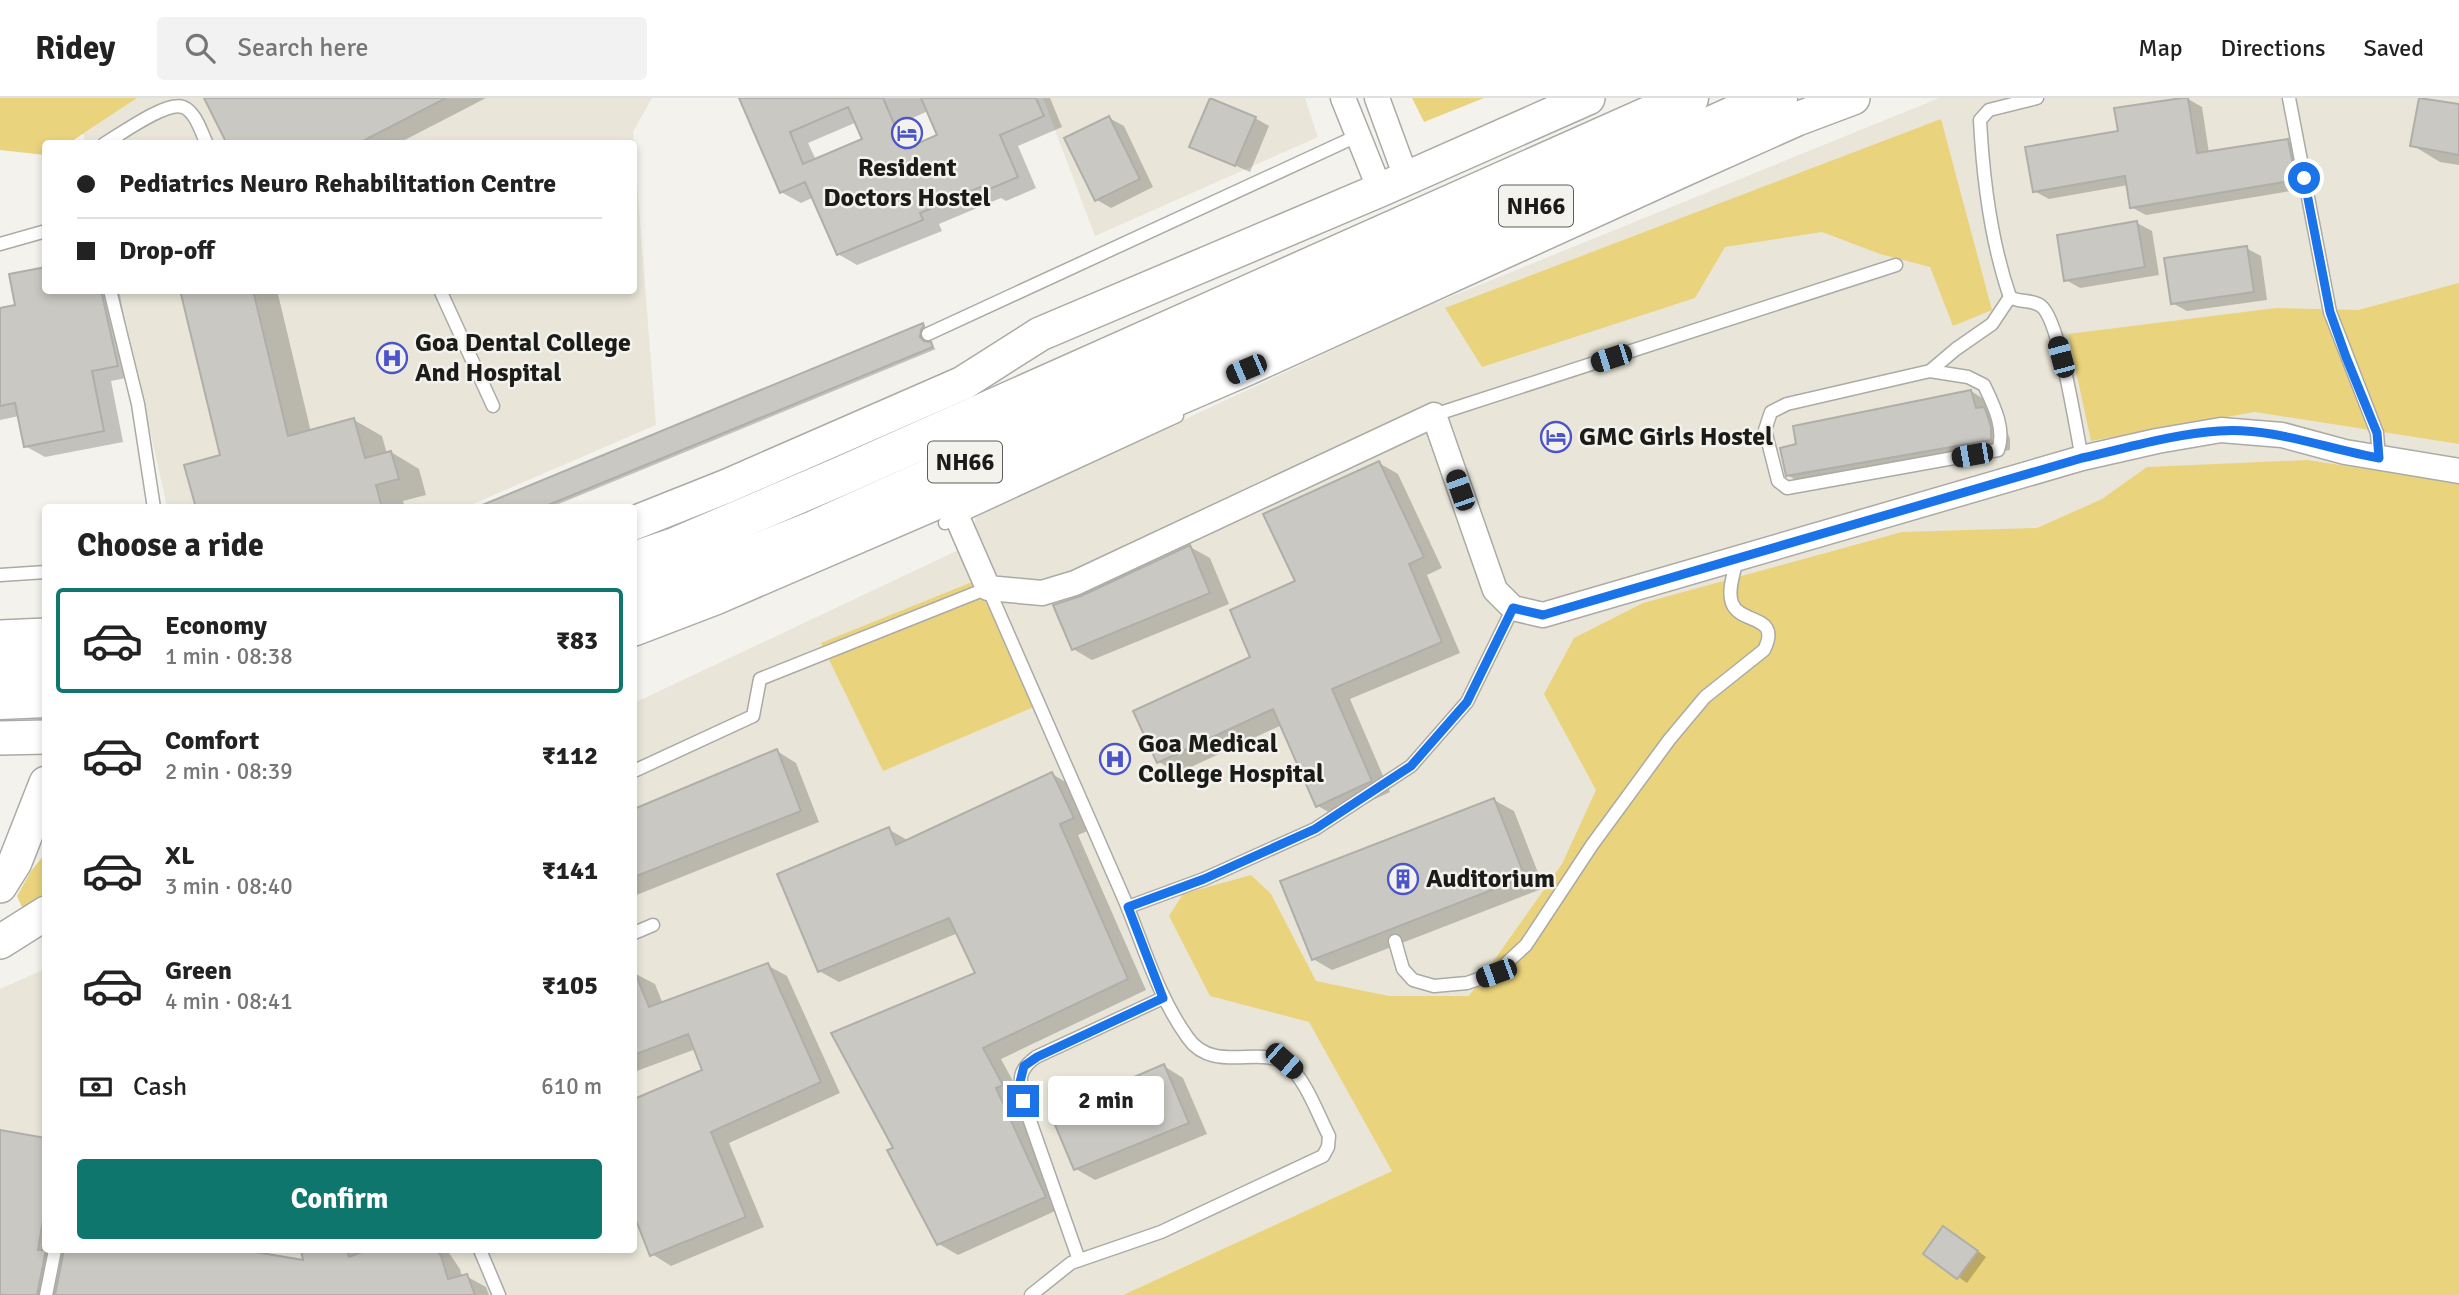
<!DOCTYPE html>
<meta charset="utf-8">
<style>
body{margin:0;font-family:Signika,sans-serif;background:#f2f2f2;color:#222;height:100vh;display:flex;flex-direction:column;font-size:26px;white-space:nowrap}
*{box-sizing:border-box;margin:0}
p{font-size:23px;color:#767676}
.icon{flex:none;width:38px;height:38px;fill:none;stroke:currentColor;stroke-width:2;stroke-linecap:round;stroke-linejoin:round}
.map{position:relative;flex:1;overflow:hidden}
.details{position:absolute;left:42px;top:406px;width:595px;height:749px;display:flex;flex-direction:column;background:#fff;border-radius:7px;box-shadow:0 4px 10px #0003}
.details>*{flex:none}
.top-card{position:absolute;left:42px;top:42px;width:595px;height:154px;border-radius:7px;box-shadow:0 4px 10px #0003;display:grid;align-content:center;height:154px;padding:0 35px;background:#fff}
.end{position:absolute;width:32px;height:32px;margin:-16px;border:9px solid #1a73e8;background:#fff;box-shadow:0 0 0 4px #fff}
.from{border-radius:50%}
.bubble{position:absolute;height:49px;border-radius:7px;background:#fff;box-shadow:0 4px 10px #0003;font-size:23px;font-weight:800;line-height:49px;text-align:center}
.car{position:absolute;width:21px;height:42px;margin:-21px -10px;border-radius:9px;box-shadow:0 0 5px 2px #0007;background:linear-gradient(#222 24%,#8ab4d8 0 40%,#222 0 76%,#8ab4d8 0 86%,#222 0)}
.top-card b{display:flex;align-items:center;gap:24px;height:66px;font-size:26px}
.top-card b+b{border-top:2px solid #e0e0e0}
.top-card i{width:18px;height:18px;background:#222}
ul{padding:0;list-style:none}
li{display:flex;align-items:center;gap:21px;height:105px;margin:0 14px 10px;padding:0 21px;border:4px solid transparent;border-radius:7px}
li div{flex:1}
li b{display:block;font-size:26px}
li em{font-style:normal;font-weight:800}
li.selected{border-color:#0f766e}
li>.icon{width:63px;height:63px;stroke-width:1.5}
h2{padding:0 35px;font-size:32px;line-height:84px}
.pay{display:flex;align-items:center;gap:18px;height:77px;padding:0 35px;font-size:26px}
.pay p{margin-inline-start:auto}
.action{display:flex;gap:14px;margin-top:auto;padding:14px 35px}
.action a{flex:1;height:80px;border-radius:7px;background:#0f766e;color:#fff;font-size:28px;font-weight:800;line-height:80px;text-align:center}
header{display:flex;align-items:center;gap:42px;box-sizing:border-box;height:98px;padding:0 35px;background:#fff;border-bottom:2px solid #e0e0e0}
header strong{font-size:33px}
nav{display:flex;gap:38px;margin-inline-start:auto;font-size:24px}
.search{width:490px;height:63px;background:#f2f2f2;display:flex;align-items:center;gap:18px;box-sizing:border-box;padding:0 24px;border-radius:7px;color:#767676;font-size:26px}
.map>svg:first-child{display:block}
</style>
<header>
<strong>Ridey</strong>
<div class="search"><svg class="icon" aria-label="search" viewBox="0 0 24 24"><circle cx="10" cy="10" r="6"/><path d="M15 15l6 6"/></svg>Search here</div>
<nav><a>Map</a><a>Directions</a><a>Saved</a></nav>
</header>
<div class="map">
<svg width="2459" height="1197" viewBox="0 0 2459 1197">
<rect width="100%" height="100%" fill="#f3f2ed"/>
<g fill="#e9e6d9">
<path d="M137 0H652L633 34 656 327 466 409H167L119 193 634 192V46H86L83 36Z"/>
<path d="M1043 0H1305L1318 39 1095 138Z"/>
<path d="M1939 0H2459V479L1392 1073 1123 1197H0V891L45 871 46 1152H634V605L969 447 976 419 1418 212Z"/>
</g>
<g fill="#ead37d">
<path d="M0 0H137L69 45 46 46 45 57 0 52Z"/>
<path d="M1412 0H1484L1424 24Z"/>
<path d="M1941 21 1992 212 1953 228 1930 169 1880 156 1822 134 1725 149 1695 200 1482 269 1445 210Z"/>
<path d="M2459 185V346L2255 314 2091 343 2068 236 2276 210 2358 212Z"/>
<path d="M2307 362 2459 385V1197H1123L1392 1073 1309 924 1210 898 1169 818 1183 796 1251 777 1271 796 1316 883 1389 898H1469L1562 766 1596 692 1544 596 1574 540 1643 505 1902 434 2037 430 2102 401 2147 369Z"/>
<path d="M977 482 1036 608 883 673 821 545Z"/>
<path d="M45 756V819L25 816 17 798 31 773Z"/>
</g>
<g fill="#0003" fill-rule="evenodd">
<path d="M211 0H486L397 46H229Z"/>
<path d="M742 0H1050L1062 29 1018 48 1036 90 1006 103 1001 100 939 126 942 133 857 167 838 156 814 99 801 105 781 94ZM928 13 939 38 917 48 906 23ZM857 24 864 41 816 62 808 45Z"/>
<path d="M2188 1 2202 9 2209 55 2288 43 2302 51 2309 90 2146 117 2131 109 2128 87 2049 101 2034 93 2120 34Z"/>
<path d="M2459 8V67L2440 64 2412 47Z"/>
<path d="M1109 20 1124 28 1153 89 1111 110 1097 102Z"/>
<path d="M1255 20 1269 28 1250 74 1191 48Z"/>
<path d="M2137 125 2152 133 2159 177 2080 190 2066 182Z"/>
<path d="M2246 150 2261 158 2267 202 2187 213 2172 205Z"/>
<path d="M46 192H119L136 278 111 283 123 344 45 359 25 348 19 318 0 322V212L17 208Z"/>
<path d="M182 192H277L311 334 354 322 382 338 387 356 391 354 419 371 426 397 403 403 405 410H198L222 358Z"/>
<path d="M923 227 927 231 924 234 923 243 936 251 549 410H478Z"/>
<path d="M1971 293 1990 305 2003 322 2010 341V352L1807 388 1787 377Z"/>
<path d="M1379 365 1398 376 1442 470 1427 477 1460 555 1350 601 1390 694 1337 719 1318 708 1282 627 1178 675 1159 664 1253 559 1297 484Z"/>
<path d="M1190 449 1210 460 1229 506 1092 562 1073 551 1082 500Z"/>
<path d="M777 653 796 665 819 724 634 798V713Z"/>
<path d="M1052 676 1071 687 1092 731 1078 737 1146 892 1001 961 1021 998 1014 1001 1064 1109 958 1157 939 1146 895 1051 978 876 958 835 839 884 819 873 888 731 909 743Z"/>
<path d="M1494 702 1514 713 1544 790 1332 872 1313 861Z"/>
<path d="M767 867 787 878 840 995 729 1045 764 1129 671 1168 652 1156 634 1113V1002L705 973 696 951 634 974V875L655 886 663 906Z"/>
<path d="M1164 968 1183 980 1207 1036 1095 1082 1076 1071Z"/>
<path d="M0 1034 46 1042V1152H65L63 1158 72 1152H230L305 1164 303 1152H361L363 1156 372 1152H447L460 1171 462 1179 466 1178 486 1189 489 1197H0Z"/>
<path d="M1953 1135 1986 1159 1967 1185 1925 1156Z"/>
</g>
<g fill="#cac8c3" stroke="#afaea9" stroke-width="2" fill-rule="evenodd">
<path d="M204 0H446L357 46H227Z"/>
<path d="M739 0H883L905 51 937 37 921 0H1036L1044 18 1000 37 1018 79 985 93 983 88 920 115 923 122 837 157 805 84 780 95ZM848 9 862 41 803 66 790 34Z"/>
<path d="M1210 0 1256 19 1235 68 1189 49Z"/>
<path d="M2182 0H2188L2197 55 2288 41 2296 82 2130 110 2125 78 2033 94 2025 49 2118 33 2114 10Z"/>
<path d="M2419 0 2459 6V57L2410 48Z"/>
<path d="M1109 18 1140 81 1095 103 1064 40Z"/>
<path d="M2137 123 2145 169 2064 183 2057 137Z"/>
<path d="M2247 148 2254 194 2171 206 2164 160Z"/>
<path d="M46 169V192H101L118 268 92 273 104 333 24 349 15 305 0 308V210L15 207 9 176Z"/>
<path d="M180 192H253L288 338 354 320 365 360 391 353 399 381 376 387 382 410H196L184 367 220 357Z"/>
<path d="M923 225 924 228 921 232 920 239 924 243 931 244 933 249 541 410H475Z"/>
<path d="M1971 292 1976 310 1984 309 1986 313 1991 329V342L1786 378 1780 350 1796 346 1793 328Z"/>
<path d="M1379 363 1424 459 1409 466 1442 544 1332 591 1372 683 1316 709 1273 611 1157 665 1133 613 1250 559 1230 512 1295 483 1263 416Z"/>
<path d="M1190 447 1210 495 1072 552 1053 507 1081 498Z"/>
<path d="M777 651 801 713 634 779V711Z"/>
<path d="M1052 674 1074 720 1060 726 1128 881 983 950 1003 987 996 990 1046 1099 937 1147 887 1052 893 1050 831 935 975 875 949 820 818 874 777 776 889 729 896 747Z"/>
<path d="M1494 700 1525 779 1312 862 1280 783Z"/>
<path d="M768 865 821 984 711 1034 746 1119 650 1158 634 1117V1001L702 972 688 936 634 957V872L649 909Z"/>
<path d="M1164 966 1189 1025 1074 1072 1050 1015Z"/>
<path d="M0 1032 46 1040V1104L38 1152H46L37 1197H0Z"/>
<path d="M1943 1128 1978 1153 1957 1181 1923 1156Z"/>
<path d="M64 1152H243L303 1162 301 1152H347L349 1159 367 1152H437L441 1158 448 1181 467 1176 475 1197H55Z"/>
</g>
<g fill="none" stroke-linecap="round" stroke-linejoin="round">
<g stroke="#abaaa5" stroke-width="15">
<g id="lane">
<path d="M2289 0 2330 214 2377 335 2379 360"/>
<path d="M104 46C121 36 166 3 183 9 196 14 201 34 207 46"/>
<path d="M0 146 46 133"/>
<path d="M110 192 138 306 154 410"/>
<path d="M440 192 493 308"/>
<path d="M2010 199C1991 144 1983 81 1980 22L1989 12 2037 0"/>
<path d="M2010 199C2019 205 2032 201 2041 208 2060 222 2076 333 2082 360"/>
<path d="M928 236 1357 38"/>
<path d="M1930 273 1968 279 1984 287C1993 306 2006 331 1998 352L1787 390 1778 383 1765 332 1771 314 1787 306 1930 273 1956 251 1992 226 2010 199"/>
<path d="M1434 317 1896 167"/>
<path d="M945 425 1177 318"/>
<path d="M0 477 46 474"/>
<path d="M634 673 753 618 760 581 988 490C1032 592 1077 694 1122 796 1143 844 1156 896 1188 940 1213 976 1261 947 1286 966 1305 979 1318 1017 1329 1038L1328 1049 1323 1058 1161 1134 1071 1165 1031 1197"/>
<path d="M1128 809 1204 781 1315 731 1411 668 1467 604 1513 510"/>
<path d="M634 835 653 827"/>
<path d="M1395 843 1403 871 1413 882 1434 888 1467 885 1496 875 1526 847 1592 747 1669 642 1705 599 1764 552C1782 516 1740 527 1732 505 1727 492 1735 473 1737 460"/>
<path d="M480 1152 499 1197"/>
<path d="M1079 1162 1023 1003C1019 981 1018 972 1036 959L1163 900"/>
<path d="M46 1197 55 1152"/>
</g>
</g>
<g stroke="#abaaa5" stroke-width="27">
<g id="street">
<path d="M1343 0 1380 92"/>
<path d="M1377 0 1406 79"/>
<path d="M945 400 957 419 988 490 1042 495 1075 485 1434 317 1495 492 1513 510 1543 517 2082 360 2157 343 2221 332 2282 337 2345 354 2459 373"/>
</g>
</g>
<g stroke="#abaaa5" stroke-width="36">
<g id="secondary">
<path d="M634 425 727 388 963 285 1040 236 1380 92 1588 0"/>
<path d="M634 531 715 500 1246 271 1685 71 1797 21 1853 0"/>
<path d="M0 539 46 537"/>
<path d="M0 640 46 639"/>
<path d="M0 788 15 764 46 685"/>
<path d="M0 844 46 815"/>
</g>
</g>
<g stroke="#abaaa5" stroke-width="41">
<g id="highway">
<path d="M634 463 675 449 841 378 1689 0"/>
<path d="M634 503 812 433 1755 8 1778 0"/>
<path d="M0 565 46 563"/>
<path d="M0 602 46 600"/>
</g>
</g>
<use href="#lane" stroke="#fff" stroke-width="12"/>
<use href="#street" stroke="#fff" stroke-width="24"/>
<use href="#secondary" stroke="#fff" stroke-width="33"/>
<use href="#highway" stroke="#fff" stroke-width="38"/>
</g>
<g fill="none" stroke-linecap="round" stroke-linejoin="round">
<path stroke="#1a73e8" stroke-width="9" d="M1023 1003 1020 984 1024 968 1037 959 1163 900 1128 809 1204 781 1315 731 1411 668 1467 604 1513 510 1543 517 2082 360C2127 350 2173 336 2219 333 2273 329 2326 351 2379 360L2377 335 2346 259 2330 214 2304 80"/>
</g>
<defs>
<g id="hotel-ring" transform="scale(1.575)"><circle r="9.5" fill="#f3f2ed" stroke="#4b54c9" stroke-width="1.5"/><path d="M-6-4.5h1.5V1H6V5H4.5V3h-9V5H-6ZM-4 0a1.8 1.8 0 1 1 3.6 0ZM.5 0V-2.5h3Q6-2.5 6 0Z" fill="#4b54c9"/></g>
<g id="hospital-ring" transform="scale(1.575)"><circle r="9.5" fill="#f3f2ed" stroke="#4b54c9" stroke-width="1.5"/><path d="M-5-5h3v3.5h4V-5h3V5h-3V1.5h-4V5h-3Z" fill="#4b54c9"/></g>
<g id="building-ring" transform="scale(1.575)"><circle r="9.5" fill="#f3f2ed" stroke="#4b54c9" stroke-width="1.5"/><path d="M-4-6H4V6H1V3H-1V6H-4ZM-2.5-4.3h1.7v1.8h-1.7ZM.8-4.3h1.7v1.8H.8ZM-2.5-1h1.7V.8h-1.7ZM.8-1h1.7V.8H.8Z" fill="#4b54c9"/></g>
</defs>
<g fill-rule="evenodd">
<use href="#hotel-ring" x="907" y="35"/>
<use href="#hospital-ring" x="392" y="260"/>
<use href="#hotel-ring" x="1556" y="339"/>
<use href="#hospital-ring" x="1115" y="661"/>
<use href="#building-ring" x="1403" y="781"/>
</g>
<g text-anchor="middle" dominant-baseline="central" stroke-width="5" stroke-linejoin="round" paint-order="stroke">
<g fill="#f3f2ed" stroke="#5c5c59" stroke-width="2">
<rect x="1499" y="87.5" width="74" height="41" rx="5"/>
<rect x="928" y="343.5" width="74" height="41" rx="5"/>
</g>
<g font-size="24" font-weight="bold" fill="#1b1b19">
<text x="1536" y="108">NH66</text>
<text x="965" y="364">NH66</text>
</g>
<g font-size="26" font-weight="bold" fill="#1b1b19" stroke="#f3f2ed" text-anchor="start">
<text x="907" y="70" text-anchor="middle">Resident<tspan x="907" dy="30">Doctors Hostel</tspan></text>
<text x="415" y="245">Goa Dental College<tspan x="415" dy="30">And Hospital</tspan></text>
<text x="1579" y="339">GMC Girls Hostel</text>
<text x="1138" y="646">Goa Medical<tspan x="1138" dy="30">College Hospital</tspan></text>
<text x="1426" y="781">Auditorium</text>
</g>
</g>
</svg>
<i class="end from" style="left:2304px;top:80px"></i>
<i class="end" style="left:1023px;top:1003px"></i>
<div class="bubble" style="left:1048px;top:978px;width:116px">2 min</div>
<i class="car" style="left:2061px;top:259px;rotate:345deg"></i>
<i class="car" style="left:1611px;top:260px;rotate:252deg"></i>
<i class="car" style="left:1246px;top:271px;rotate:247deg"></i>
<i class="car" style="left:1972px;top:357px;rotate:260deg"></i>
<i class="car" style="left:1460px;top:392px;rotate:341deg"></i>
<i class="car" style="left:1496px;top:875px;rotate:250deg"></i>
<i class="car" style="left:1284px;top:963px;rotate:131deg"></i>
<div class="top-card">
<b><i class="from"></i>Pediatrics Neuro Rehabilitation Centre</b>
<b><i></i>Drop-off</b>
</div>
<section class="details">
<h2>Choose a ride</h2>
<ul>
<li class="selected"><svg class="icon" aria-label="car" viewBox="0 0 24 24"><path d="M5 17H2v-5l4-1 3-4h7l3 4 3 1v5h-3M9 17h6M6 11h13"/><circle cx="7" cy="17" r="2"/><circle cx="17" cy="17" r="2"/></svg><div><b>Economy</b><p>1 min · 08:38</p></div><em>₹83</em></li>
<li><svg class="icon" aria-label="car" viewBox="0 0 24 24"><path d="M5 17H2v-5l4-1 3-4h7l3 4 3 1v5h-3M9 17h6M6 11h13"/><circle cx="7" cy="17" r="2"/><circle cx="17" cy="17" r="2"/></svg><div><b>Comfort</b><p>2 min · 08:39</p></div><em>₹112</em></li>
<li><svg class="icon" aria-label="car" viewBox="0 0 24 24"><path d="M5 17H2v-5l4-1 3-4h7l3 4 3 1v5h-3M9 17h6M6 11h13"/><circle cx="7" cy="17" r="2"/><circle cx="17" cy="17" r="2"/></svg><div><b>XL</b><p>3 min · 08:40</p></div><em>₹141</em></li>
<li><svg class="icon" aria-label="car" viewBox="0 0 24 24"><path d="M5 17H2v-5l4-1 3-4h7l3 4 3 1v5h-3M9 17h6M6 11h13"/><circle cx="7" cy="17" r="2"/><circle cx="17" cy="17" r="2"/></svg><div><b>Green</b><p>4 min · 08:41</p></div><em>₹105</em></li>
</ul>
<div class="pay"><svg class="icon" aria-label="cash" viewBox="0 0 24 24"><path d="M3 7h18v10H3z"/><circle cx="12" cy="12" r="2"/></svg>Cash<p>610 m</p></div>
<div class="action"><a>Confirm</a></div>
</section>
</div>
